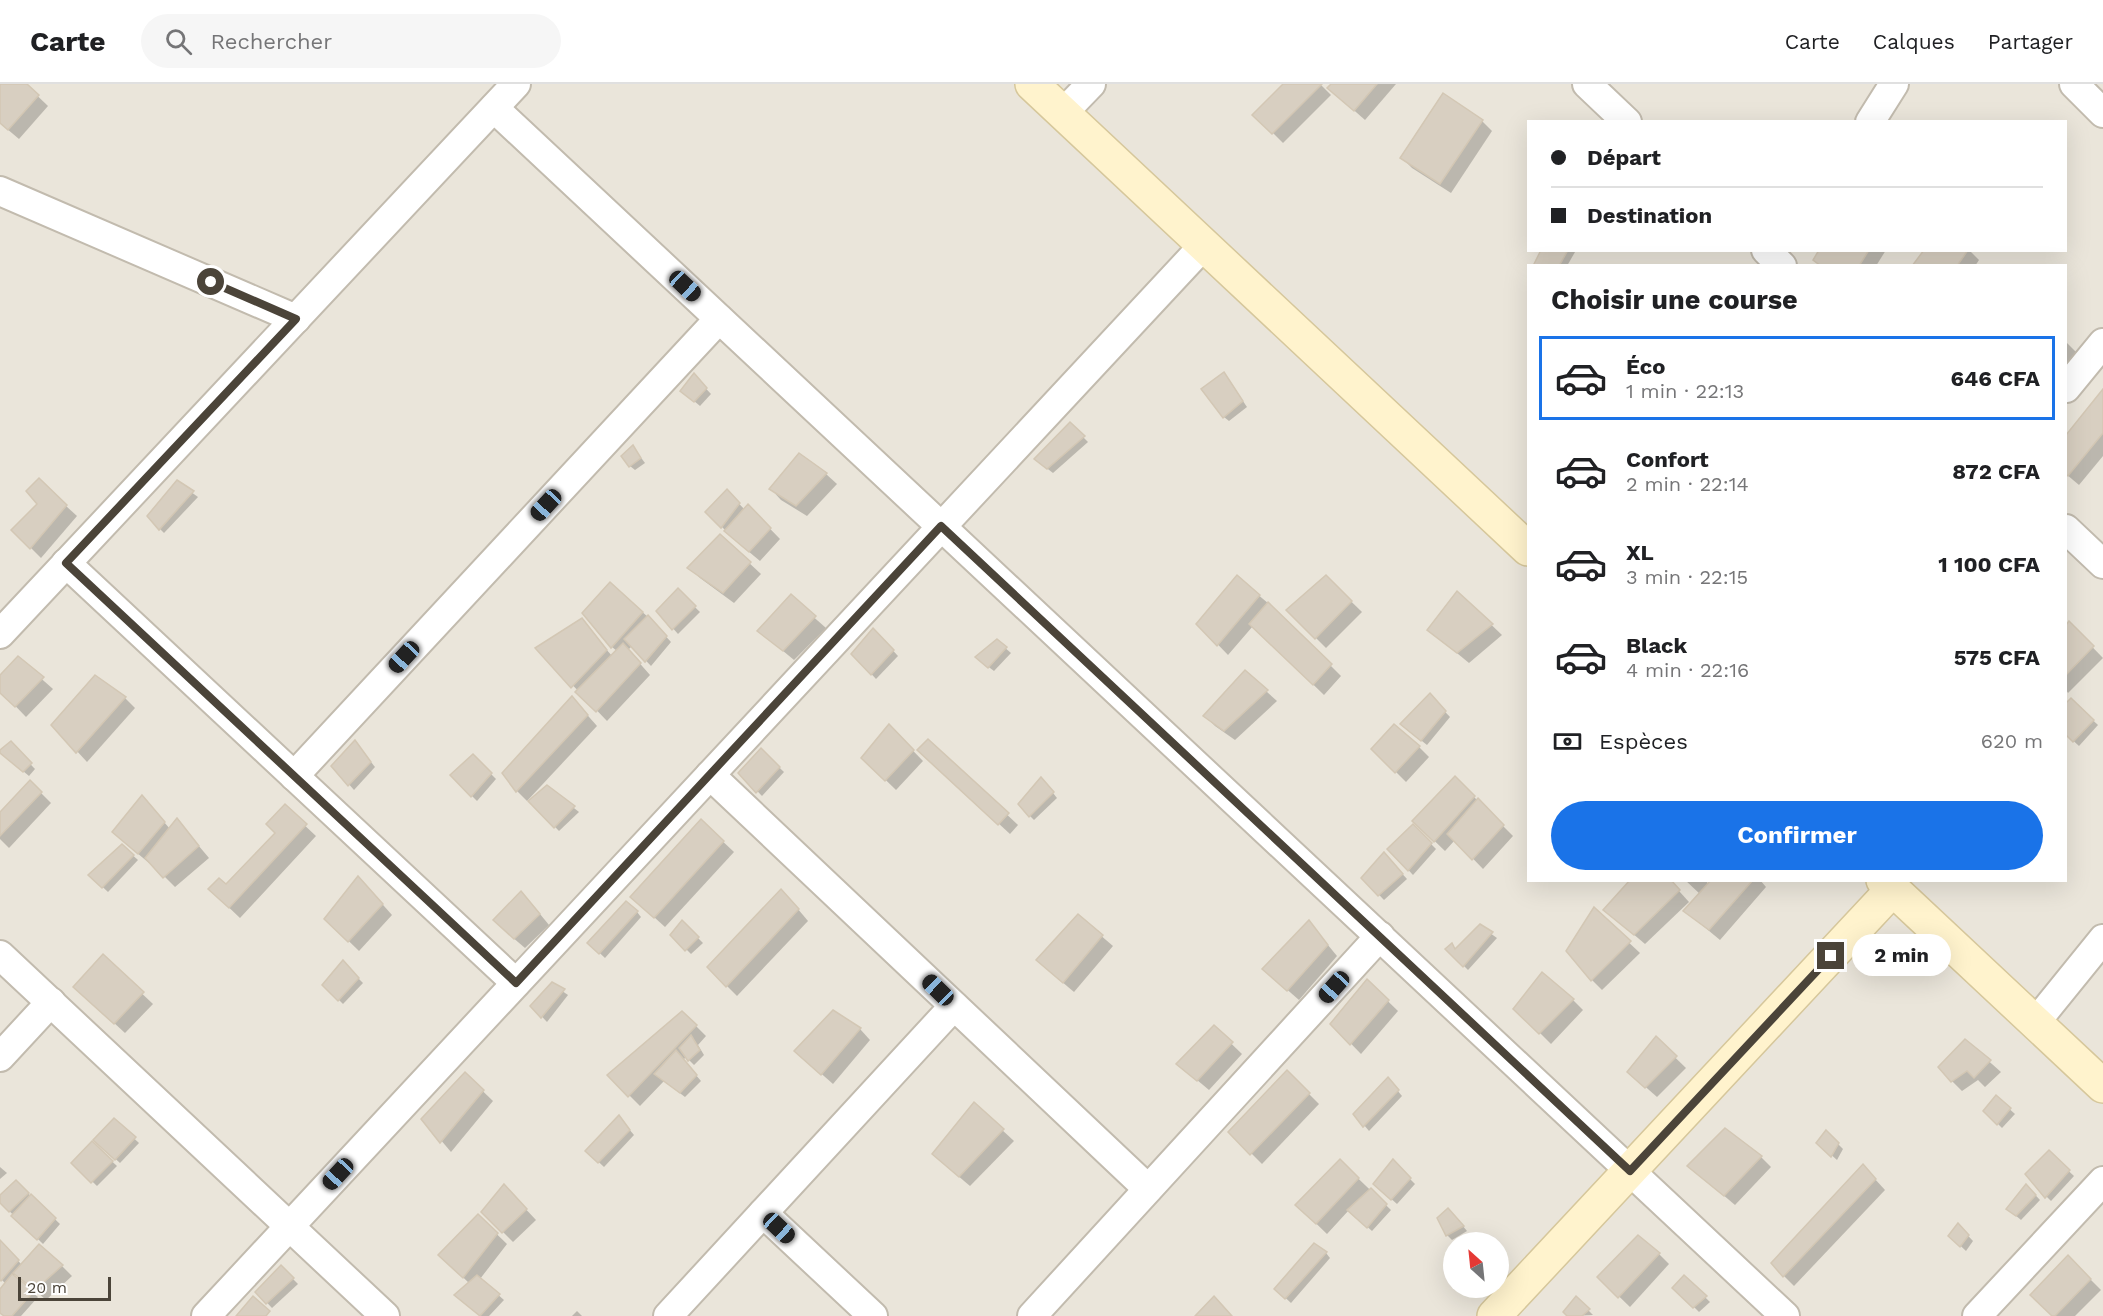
<!DOCTYPE html>
<html lang="fr">
<meta charset="utf-8">
<style>
body{margin:0;font-family:"Work Sans",sans-serif;background:#f6f6f6;color:#202124;height:100vh;display:flex;flex-direction:column;font-size:22px;white-space:nowrap}
*{box-sizing:border-box;margin:0}
p{font-size:20px;color:#757577}
.icon{flex:none;width:33px;height:33px;fill:none;stroke:currentColor;stroke-width:2;stroke-linecap:round;stroke-linejoin:round}
.map{position:relative;flex:1;overflow:hidden}
.panel{position:absolute;left:1527px;top:180px;width:540px;height:618px;display:flex;flex-direction:column;background:#fff;border-radius:0px;box-shadow:0 6px 24px #0002}
.panel>*{flex:none}
.guide{position:absolute;left:1527px;top:36px;width:540px;height:132px;border-radius:0px;box-shadow:0 6px 24px #0002;display:grid;align-content:center;height:132px;padding:0 24px;background:#fff}
.needle{width:39px;rotate:333deg}
.tools{position:absolute;left:1443px;top:1148px;display:grid;gap:12px}
.tools a{display:grid;place-items:center;width:66px;height:66px;border-radius:50%;background:#fff;box-shadow:0 6px 24px #0002;font-size:30px}
.scale{position:absolute;left:18px;bottom:15px;width:93px;box-sizing:border-box;padding-left:6px;border:3px solid #4b4439;border-top:0;font-size:16px;line-height:21px;white-space:nowrap;color:#4b4439;-webkit-text-stroke:4px #fff;paint-order:stroke}
.end{position:absolute;width:27px;height:27px;margin:-14px;border:8px solid #4b4439;background:#fff;box-shadow:0 0 0 3px #fff}
.from{border-radius:50%}
.bubble{position:absolute;height:42px;border-radius:21px;background:#fff;box-shadow:0 6px 24px #0002;font-size:20px;font-weight:700;line-height:42px;text-align:center}
.car{position:absolute;width:18px;height:36px;margin:-18px -9px;border-radius:8px;box-shadow:0 0 4px 2px #0007;background:linear-gradient(#222 24%,#8ab4d8 0 40%,#222 0 76%,#8ab4d8 0 86%,#222 0)}
.guide b{display:flex;align-items:center;gap:21px;height:57px;font-size:22px}
.guide b+b{border-top:2px solid #e0e0e0}
.guide i{width:15px;height:15px;background:#202124}
ul{padding:0;list-style:none}
li{display:flex;align-items:center;gap:18px;height:84px;margin:0 12px 9px;padding:0 12px;border:3px solid transparent;border-radius:0px}
li div{flex:1}
li b{display:block;font-size:22px}
li em{font-style:normal;font-weight:700}
li.current{border-color:#1a73e8}
li>.icon{width:54px;height:54px;stroke-width:1.5}
h2{padding:0 24px;font-size:27px;line-height:72px}
.pay{display:flex;align-items:center;gap:15px;height:66px;padding:0 24px;font-size:22px}
.pay p{margin-inline-start:auto}
.action{display:flex;gap:12px;margin-top:auto;padding:12px 24px}
.action a{flex:1;height:69px;border-radius:36px;background:#1a73e8;color:#fff;font-size:24px;font-weight:700;line-height:69px;text-align:center}
header{display:flex;align-items:center;gap:36px;box-sizing:border-box;height:84px;padding:0 30px;background:#fff;border-bottom:2px solid #e0e0e0}
header strong{font-size:28px}
nav{display:flex;gap:33px;margin-inline-start:auto;font-size:21px}
.search{width:420px;height:54px;background:#f6f6f6;display:flex;align-items:center;gap:15px;box-sizing:border-box;padding:0 21px;border-radius:33px;color:#757577;font-size:22px}
.map>svg:first-child{display:block}
</style>
<header>
<strong>Carte</strong>
<div class="search"><svg class="icon" aria-label="search" viewBox="0 0 24 24"><circle cx="10" cy="10" r="6"/><path d="M15 15l6 6"/></svg>Rechercher</div>
<nav><a>Carte</a><a>Calques</a><a>Partager</a></nav>
</header>
<div class="map">
<svg width="2103" height="1232" viewBox="0 0 2103 1232">
<rect width="100%" height="100%" fill="#f6f3ec"/>
<path fill="#eae5da" fill-rule="evenodd" d="M0 0H2103V1232H0ZM1528 38H2066V166H1528ZM1528 182H2066V796H1528ZM1454 1158H1498V1203H1454Z"/>
<g fill="#0003">
<path d="M0 0H25L48 22 19 55 0 39Z"/>
<path d="M1285 0H1320L1331 11 1283 59 1254 30Z"/>
<path d="M1333 0H1396L1365 36 1340 14Z"/>
<path d="M1482 37 1492 47 1451 109 1412 84 1402 74Z"/>
<path d="M1543 166H1573L1575 168 1567 182H1535Z"/>
<path d="M1821 166H1886L1876 182H1820L1815 176Z"/>
<path d="M1925 166H1969L1979 176 1975 182H1914Z"/>
<path d="M2066 258 2081 273 2066 293Z"/>
<path d="M694 292 711 310 700 322 687 311Z"/>
<path d="M1228 295 1247 323 1229 337 1224 333Z"/>
<path d="M2103 308V372L2079 401 2066 390V353Z"/>
<path d="M1070 340 1088 358 1053 389 1040 379Z"/>
<path d="M633 363 645 379 635 386 630 382Z"/>
<path d="M800 371 826 390 837 400 807 432 781 416 771 405Z"/>
<path d="M177 398 198 413 164 449 160 445Z"/>
<path d="M727 407 745 426 748 422 780 455 760 477 736 457 707 428Z"/>
<path d="M66 422 77 432 41 474 13 446Z"/>
<path d="M720 452 761 490 734 519 700 494 690 484Z"/>
<path d="M1237 493 1269 520 1341 592 1324 611 1253 542 1228 571 1198 540Z"/>
<path d="M1326 493 1362 528 1326 564 1288 526Z"/>
<path d="M610 500 648 533 671 558 651 582 632 562 628 566 650 591 607 637 537 564 581 536 612 572 617 567 612 563Z"/>
<path d="M678 507 700 528 678 550 658 527Z"/>
<path d="M1458 509 1502 551 1469 579 1429 546Z"/>
<path d="M791 513 826 544 794 576 759 547Z"/>
<path d="M2069 539 2103 574 2068 609 2066 606V543Z"/>
<path d="M874 546 898 572 876 595 853 570Z"/>
<path d="M997 557 1011 569 994 587 982 578Z"/>
<path d="M18 574 53 605 26 633 0 606V593Z"/>
<path d="M1245 588 1277 617 1235 656 1215 642 1205 632Z"/>
<path d="M1430 612 1450 633 1427 661 1407 645Z"/>
<path d="M125 614 135 624 87 678 53 641Z"/>
<path d="M2071 616 2098 641 2079 662 2066 650V622Z"/>
<path d="M582 625 597 642 527 717 517 707Z"/>
<path d="M889 642 923 677 896 706 863 674Z"/>
<path d="M929 657 1018 741 1010 750 930 676Z"/>
<path d="M11 660 35 685 29 692 5 672Z"/>
<path d="M359 663 375 683 354 706 333 682Z"/>
<path d="M1419 663 1429 673 1406 698 1373 665Z"/>
<path d="M761 666 784 688 762 712 740 689Z"/>
<path d="M473 672 496 695 477 717 452 692Z"/>
<path d="M1455 694 1513 752 1483 785 1455 756 1445 767 1414 737Z"/>
<path d="M30 698 51 719 9 764 0 755V730Z"/>
<path d="M1045 699 1057 714 1034 736 1030 732Z"/>
<path d="M547 703 579 728 559 747 530 717Z"/>
<path d="M285 723 316 752 240 834 220 815 226 803 277 749Z"/>
<path d="M152 724 170 745 177 736 209 774 175 803 150 778 149 779 124 758Z"/>
<path d="M701 737 734 768 665 843 643 823Z"/>
<path d="M1413 742 1436 765 1413 791 1389 765Z"/>
<path d="M122 762 138 776 108 808 90 791Z"/>
<path d="M1384 770 1407 795 1384 816 1363 794Z"/>
<path d="M1669 796 1689 818 1645 860 1605 826Z"/>
<path d="M1685 796H1709L1707 799 1708 801 1713 796H1760L1766 803 1720 856 1685 827 1700 810Z"/>
<path d="M368 804 392 831 359 867 326 835Z"/>
<path d="M792 818 808 837 737 912 727 902Z"/>
<path d="M531 819 549 841 525 864 505 847Z"/>
<path d="M1594 826 1640 869 1602 906 1592 896Z"/>
<path d="M637 828 641 833 605 874 589 859Z"/>
<path d="M1078 832 1113 862 1074 908 1048 886Z"/>
<path d="M682 838 703 859 691 870 672 851Z"/>
<path d="M1309 838 1337 872 1299 916 1275 895Z"/>
<path d="M1480 842 1497 854 1468 886 1447 865 1452 861 1456 866Z"/>
<path d="M103 873 153 920 125 949 86 913Z"/>
<path d="M343 879 363 899 343 920 324 901Z"/>
<path d="M1367 897 1398 927 1361 970 1332 940Z"/>
<path d="M552 900 568 911 547 938 532 922Z"/>
<path d="M1573 916 1583 926 1551 960 1515 924Z"/>
<path d="M834 928 860 945 870 956 833 1000 807 977Z"/>
<path d="M696 942 706 952 698 961 704 971 694 981 686 973 683 976 701 997 685 1013 664 997 640 1022 609 991Z"/>
<path d="M1214 943 1242 970 1209 1006 1178 980Z"/>
<path d="M1656 955 1686 984 1657 1013 1640 998Z"/>
<path d="M1966 957 2001 988 1985 1003 1978 996 1962 1007 1952 997Z"/>
<path d="M1287 988 1319 1020 1262 1080 1230 1048Z"/>
<path d="M465 990 493 1017 451 1068 423 1035Z"/>
<path d="M1392 1000 1402 1012 1369 1047 1355 1030Z"/>
<path d="M1996 1013 2015 1030 2002 1044 1985 1027Z"/>
<path d="M974 1020 1014 1057 970 1102 944 1080Z"/>
<path d="M114 1036 139 1059 120 1079 95 1056Z"/>
<path d="M623 1038 634 1051 604 1083 587 1067Z"/>
<path d="M1826 1048 1843 1065 1837 1076 1818 1059Z"/>
<path d="M92 1059 117 1082 97 1102 73 1079Z"/>
<path d="M2049 1069 2074 1092 2051 1117 2046 1112Z"/>
<path d="M1761 1073 1771 1083 1735 1121 1689 1082Z"/>
<path d="M1340 1077 1391 1126 1372 1147 1349 1126 1327 1150 1297 1121Z"/>
<path d="M1393 1078 1415 1100 1397 1120 1380 1105Z"/>
<path d="M1863 1082 1885 1106 1794 1202 1784 1192Z"/>
<path d="M0 1083 7 1089 0 1095Z"/>
<path d="M16 1098 60 1140 43 1160 0 1118V1114Z"/>
<path d="M504 1102 536 1136 513 1158 483 1128Z"/>
<path d="M2027 1102 2040 1116 2021 1136 2008 1125Z"/>
<path d="M1453 1130 1467 1147 1452 1156 1447 1151Z"/>
<path d="M478 1132 507 1160 480 1195 504 1216 489 1232H481L460 1215 469 1199 440 1171Z"/>
<path d="M1958 1141 1973 1157 1966 1167 1950 1152Z"/>
<path d="M0 1158 22 1181 62 1182 72 1192 46 1216 16 1189 13 1193 38 1213 21 1232H5L0 1227V1207L6 1200 0 1194Z"/>
<path d="M1326 1169 1330 1174 1291 1219 1276 1205Z"/>
<path d="M1659 1170 1669 1180 1630 1223 1599 1193Z"/>
<path d="M2068 1173 2101 1206 2075 1232H2054Z"/>
<path d="M281 1183 298 1200 272 1224 257 1208Z"/>
<path d="M1684 1193 1710 1218 1699 1228 1675 1204Z"/>
<path d="M1576 1214 1593 1231 1569 1232Z"/>
<path d="M577 1227 582 1232H572Z"/>
</g>
<g fill="#d8cfc1" stroke="#d3c7b4" stroke-width="1.5">
<path d="M0 0H27L39 11 8 46 0 39Z"/>
<path d="M1283 0H1322L1272 50 1252 31Z"/>
<path d="M1331 0H1377L1354 27 1327 4Z"/>
<path d="M1443 9 1483 36 1440 100 1400 74Z"/>
<path d="M1541 166H1568L1559 182H1533Z"/>
<path d="M1819 166H1869L1859 182H1821L1813 176Z"/>
<path d="M1924 166H1968L1957 182H1912Z"/>
<path d="M1224 288 1243 317 1223 334 1201 305Z"/>
<path d="M694 289 707 304 694 318 680 307Z"/>
<path d="M2103 305V349L2068 392 2066 390V351Z"/>
<path d="M1070 338 1085 352 1047 385 1034 375Z"/>
<path d="M633 361 641 374 629 383 621 372Z"/>
<path d="M799 369 827 389 796 422 769 405Z"/>
<path d="M39 394 67 421 30 465 11 446 37 420 26 407Z"/>
<path d="M177 396 194 407 159 446 147 432Z"/>
<path d="M727 405 740 419 721 444 705 428Z"/>
<path d="M748 420 771 444 749 468 724 447Z"/>
<path d="M720 450 751 478 723 509 687 484Z"/>
<path d="M1237 491 1260 511 1217 562 1196 540Z"/>
<path d="M1326 491 1352 517 1315 555 1286 526Z"/>
<path d="M610 498 643 528 611 564 582 529Z"/>
<path d="M678 504 696 522 672 546 656 527Z"/>
<path d="M1457 507 1493 540 1457 569 1427 546Z"/>
<path d="M791 510 816 532 783 567 757 547Z"/>
<path d="M1268 518 1332 580 1313 601 1249 540Z"/>
<path d="M648 531 667 552 645 578 624 555Z"/>
<path d="M582 534 607 566 571 604 535 564Z"/>
<path d="M2069 537 2094 562 2066 591V541Z"/>
<path d="M873 544 894 566 871 591 851 570Z"/>
<path d="M997 555 1007 563 988 584 975 573Z"/>
<path d="M623 559 641 579 596 628 575 608Z"/>
<path d="M18 572 44 593 15 623 0 609V591Z"/>
<path d="M1245 586 1268 606 1224 647 1203 632Z"/>
<path d="M95 591 126 613 76 669 51 641Z"/>
<path d="M1430 609 1446 627 1421 657 1400 640Z"/>
<path d="M572 612 588 631 516 708 502 689Z"/>
<path d="M2071 614 2094 636 2073 658 2066 651V619Z"/>
<path d="M889 640 914 666 885 697 861 674Z"/>
<path d="M1394 640 1420 662 1395 689 1371 665Z"/>
<path d="M928 655 1009 729 998 741 917 666Z"/>
<path d="M355 656 371 678 348 702 331 682Z"/>
<path d="M11 657 32 679 23 688 0 669V666Z"/>
<path d="M761 664 780 683 756 709 738 689Z"/>
<path d="M473 670 492 689 471 713 450 691Z"/>
<path d="M1455 692 1475 712 1434 758 1412 737Z"/>
<path d="M1041 693 1054 708 1029 733 1018 720Z"/>
<path d="M30 696 42 708 0 752V728Z"/>
<path d="M547 701 575 722 554 744 528 717Z"/>
<path d="M142 711 165 738 138 770 112 748Z"/>
<path d="M1478 714 1504 741 1472 776 1447 750Z"/>
<path d="M285 720 307 740 229 824 208 805 219 794 226 800 275 749 266 740Z"/>
<path d="M177 734 199 762 163 794 145 774Z"/>
<path d="M701 735 724 757 654 834 630 813Z"/>
<path d="M1413 740 1432 759 1408 787 1387 765Z"/>
<path d="M122 760 134 771 102 804 88 791Z"/>
<path d="M1384 768 1403 790 1378 812 1361 794Z"/>
<path d="M358 792 383 820 348 858 324 835Z"/>
<path d="M1630 796H1671L1680 806 1634 851 1603 826Z"/>
<path d="M1711 796H1753L1709 846 1683 827Z"/>
<path d="M781 805 799 825 726 903 707 883Z"/>
<path d="M521 807 540 830 514 855 493 836Z"/>
<path d="M626 817 638 827 599 870 587 859Z"/>
<path d="M1594 823 1631 857 1591 897 1566 867Z"/>
<path d="M1078 830 1103 851 1063 899 1036 876Z"/>
<path d="M682 836 699 853 685 867 670 851Z"/>
<path d="M1309 836 1328 861 1287 907 1262 885Z"/>
<path d="M1480 840 1493 848 1463 883 1445 865 1452 859 1455 865Z"/>
<path d="M103 870 144 908 114 940 73 903Z"/>
<path d="M343 876 359 894 338 917 322 901Z"/>
<path d="M1542 888 1574 915 1539 950 1513 925Z"/>
<path d="M1367 895 1389 916 1350 961 1330 940Z"/>
<path d="M552 898 565 905 541 934 530 922Z"/>
<path d="M833 926 861 944 821 991 794 967Z"/>
<path d="M682 927 697 941 628 1013 607 991Z"/>
<path d="M1214 941 1233 958 1197 997 1176 980Z"/>
<path d="M691 951 700 966 688 977 679 964Z"/>
<path d="M1656 952 1677 972 1645 1004 1627 988Z"/>
<path d="M1965 955 1991 976 1974 994 1967 987 1951 998 1938 983Z"/>
<path d="M676 966 697 991 680 1009 654 990Z"/>
<path d="M1287 986 1310 1009 1250 1071 1228 1048Z"/>
<path d="M465 988 484 1006 440 1059 421 1035Z"/>
<path d="M1388 993 1399 1006 1363 1043 1353 1030Z"/>
<path d="M1996 1011 2011 1024 1997 1041 1983 1027Z"/>
<path d="M974 1018 1004 1045 959 1093 932 1070Z"/>
<path d="M619 1031 630 1046 598 1079 585 1067Z"/>
<path d="M114 1034 136 1053 115 1076 93 1056Z"/>
<path d="M1725 1044 1762 1072 1724 1112 1687 1082Z"/>
<path d="M1826 1046 1839 1059 1831 1073 1816 1059Z"/>
<path d="M92 1057 113 1077 91 1099 71 1079Z"/>
<path d="M2049 1066 2070 1086 2045 1114 2025 1090Z"/>
<path d="M1340 1075 1359 1094 1316 1140 1295 1121Z"/>
<path d="M1393 1075 1411 1094 1391 1116 1373 1100Z"/>
<path d="M1863 1080 1876 1095 1783 1193 1771 1179Z"/>
<path d="M16 1096 29 1109 9 1128 0 1119V1111Z"/>
<path d="M504 1100 527 1125 502 1149 481 1128Z"/>
<path d="M2026 1100 2036 1111 2016 1132 2006 1125Z"/>
<path d="M1371 1104 1387 1120 1367 1144 1347 1126Z"/>
<path d="M31 1110 56 1134 37 1156 11 1132Z"/>
<path d="M1448 1124 1464 1142 1446 1152 1437 1134Z"/>
<path d="M478 1130 498 1149 463 1194 438 1171Z"/>
<path d="M1958 1139 1969 1151 1960 1163 1948 1152Z"/>
<path d="M1638 1151 1660 1169 1618 1214 1597 1193Z"/>
<path d="M0 1156 19 1176 1 1197 0 1196Z"/>
<path d="M1314 1159 1327 1168 1285 1215 1274 1205Z"/>
<path d="M39 1160 63 1181 35 1206 13 1189Z"/>
<path d="M2068 1171 2091 1195 2055 1232H2052L2030 1211Z"/>
<path d="M281 1181 294 1194 266 1220 255 1208Z"/>
<path d="M12 1190 34 1207 12 1232H4L0 1229V1205Z"/>
<path d="M477 1191 500 1210 480 1232 454 1211Z"/>
<path d="M1684 1191 1707 1212 1693 1224 1672 1204Z"/>
<path d="M253 1212 270 1227 266 1232H236Z"/>
<path d="M1214 1212 1232 1232H1195Z"/>
<path d="M1576 1212 1590 1225 1582 1232H1567L1563 1228Z"/>
</g>
<g fill="none" stroke-linecap="round" stroke-linejoin="round">
<g stroke="#c2bbae" stroke-width="32">
<g id="street">
<path d="M1587 0 1627 38"/>
<path d="M2074 0 2103 29"/>
<path d="M494 24 1785 1232"/>
<path d="M1063 29 1091 0"/>
<path d="M1870 38 1894 0"/>
<path d="M0 107 296 235"/>
<path d="M1766 166 1782 182"/>
<path d="M2066 304 2103 259"/>
<path d="M2066 445 2103 480"/>
<path d="M66 479 516 899"/>
<path d="M0 550 516 0"/>
<path d="M710 691 1148 1105"/>
<path d="M294 692 719 235"/>
<path d="M0 871 385 1232"/>
<path d="M2035 939 2103 855"/>
<path d="M0 973 51 918"/>
<path d="M763 1129 873 1232"/>
<path d="M206 1232 1204 161"/>
<path d="M668 1232 954 922"/>
<path d="M1032 1232 1380 852"/>
<path d="M1977 1232 2103 1097"/>
</g>
</g>
<g stroke="#d6c79b" stroke-width="36">
<g id="secondary">
<path d="M1032 0 1528 465"/>
<path d="M1883 796 2103 1002"/>
<path d="M1494 1232 1893 805"/>
</g>
</g>
<use href="#street" stroke="#fff" stroke-width="28"/>
<use href="#secondary" stroke="#fff3cd" stroke-width="33"/>
</g>
<g fill="none" stroke-linecap="round" stroke-linejoin="round">
<path stroke="#4b4439" stroke-width="8" d="M211 198 296 235 66 479 516 899 941 442 1630 1087 1831 872"/>
</g>
</svg>
<div class="tools">
<a><svg class="needle" viewBox="-14 -14 28 28"><path d="M0-13l5 13h-10z" fill="#e53935"/><path d="M0 13l5-13h-10z" fill="#757577"/></svg></a>
</div>
<div class="scale">20 m</div>
<i class="end from" style="left:211px;top:198px"></i>
<i class="end" style="left:1831px;top:872px"></i>
<div class="bubble" style="left:1852px;top:850px;width:99px">2 min</div>
<i class="car" style="left:685px;top:202px;rotate:133deg"></i>
<i class="car" style="left:546px;top:421px;rotate:223deg"></i>
<i class="car" style="left:404px;top:573px;rotate:223deg"></i>
<i class="car" style="left:1334px;top:903px;rotate:222deg"></i>
<i class="car" style="left:938px;top:906px;rotate:314deg"></i>
<i class="car" style="left:338px;top:1090px;rotate:223deg"></i>
<i class="car" style="left:779px;top:1144px;rotate:133deg"></i>
<div class="guide">
<b><i class="from"></i>Départ</b>
<b><i></i>Destination</b>
</div>
<section class="panel">
<h2>Choisir une course</h2>
<ul>
<li class="current"><svg class="icon" aria-label="car" viewBox="0 0 24 24"><path d="M5 17H2v-5l4-1 3-4h7l3 4 3 1v5h-3M9 17h6M6 11h13"/><circle cx="7" cy="17" r="2"/><circle cx="17" cy="17" r="2"/></svg><div><b>Éco</b><p>1 min · 22:13</p></div><em>646 CFA</em></li>
<li><svg class="icon" aria-label="car" viewBox="0 0 24 24"><path d="M5 17H2v-5l4-1 3-4h7l3 4 3 1v5h-3M9 17h6M6 11h13"/><circle cx="7" cy="17" r="2"/><circle cx="17" cy="17" r="2"/></svg><div><b>Confort</b><p>2 min · 22:14</p></div><em>872 CFA</em></li>
<li><svg class="icon" aria-label="car" viewBox="0 0 24 24"><path d="M5 17H2v-5l4-1 3-4h7l3 4 3 1v5h-3M9 17h6M6 11h13"/><circle cx="7" cy="17" r="2"/><circle cx="17" cy="17" r="2"/></svg><div><b>XL</b><p>3 min · 22:15</p></div><em>1 100 CFA</em></li>
<li><svg class="icon" aria-label="car" viewBox="0 0 24 24"><path d="M5 17H2v-5l4-1 3-4h7l3 4 3 1v5h-3M9 17h6M6 11h13"/><circle cx="7" cy="17" r="2"/><circle cx="17" cy="17" r="2"/></svg><div><b>Black</b><p>4 min · 22:16</p></div><em>575 CFA</em></li>
</ul>
<div class="pay"><svg class="icon" aria-label="cash" viewBox="0 0 24 24"><path d="M3 7h18v10H3z"/><circle cx="12" cy="12" r="2"/></svg>Espèces<p>620 m</p></div>
<div class="action"><a>Confirmer</a></div>
</section>
</div>
